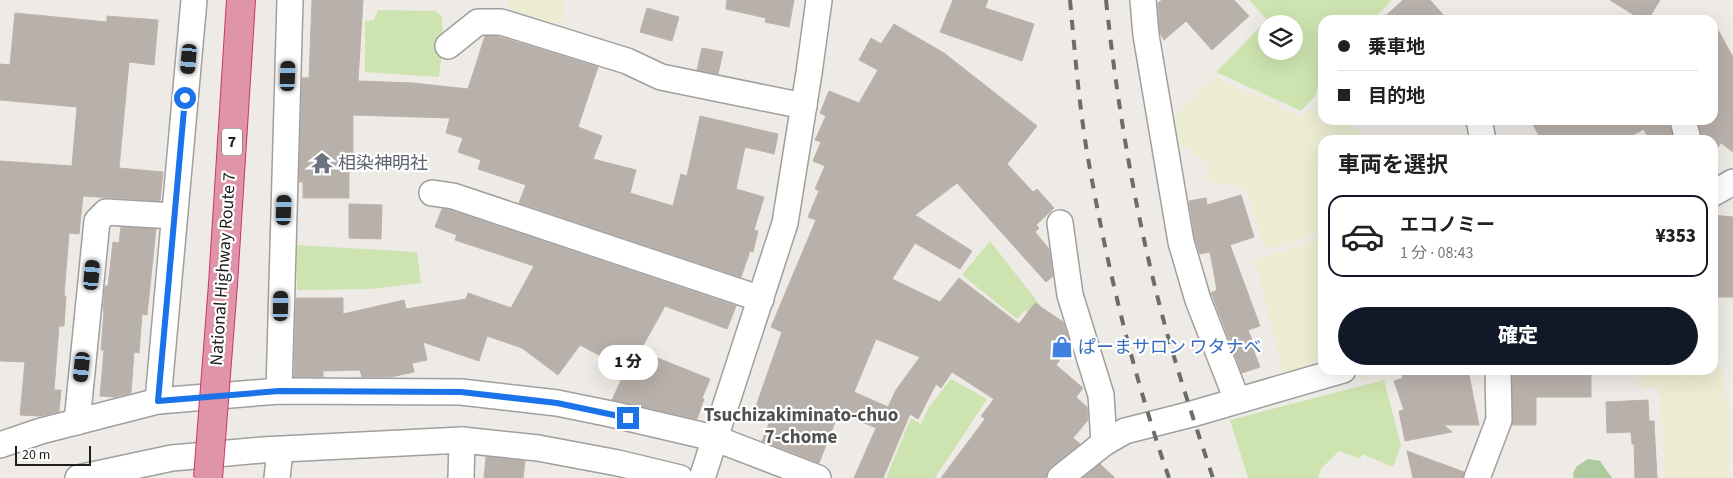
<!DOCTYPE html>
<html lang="ja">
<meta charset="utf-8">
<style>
body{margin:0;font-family:"Source Sans 3","Noto Sans JP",sans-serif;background:#f2f2f2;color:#202124;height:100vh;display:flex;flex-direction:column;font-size:19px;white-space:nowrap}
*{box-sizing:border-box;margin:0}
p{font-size:16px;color:#757577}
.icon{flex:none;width:28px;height:28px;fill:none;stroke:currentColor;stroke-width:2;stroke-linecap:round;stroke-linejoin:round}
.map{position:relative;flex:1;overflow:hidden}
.side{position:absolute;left:1318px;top:135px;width:400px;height:240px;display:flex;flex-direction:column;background:#fff;border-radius:15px;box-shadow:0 5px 20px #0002}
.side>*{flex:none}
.hud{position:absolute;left:1318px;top:15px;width:400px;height:110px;border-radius:15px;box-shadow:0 5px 20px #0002;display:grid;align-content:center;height:110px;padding:0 20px;background:#fff}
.controls{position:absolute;left:1258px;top:15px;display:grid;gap:10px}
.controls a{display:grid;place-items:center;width:45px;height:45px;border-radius:50%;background:#fff;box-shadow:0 5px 20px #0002;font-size:25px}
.scale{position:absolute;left:15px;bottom:12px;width:76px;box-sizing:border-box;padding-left:5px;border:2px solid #1e1e1e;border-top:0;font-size:14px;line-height:18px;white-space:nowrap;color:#1e1e1e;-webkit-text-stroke:4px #fff;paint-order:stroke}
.end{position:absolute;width:22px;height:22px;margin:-11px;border:6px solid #1a73e8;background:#fff;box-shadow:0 0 0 2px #fff}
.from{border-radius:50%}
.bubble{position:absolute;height:35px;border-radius:18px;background:#fff;box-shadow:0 5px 20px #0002;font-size:16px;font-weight:800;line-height:35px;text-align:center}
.car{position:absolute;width:15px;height:30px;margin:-15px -8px;border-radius:6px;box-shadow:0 0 4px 1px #0007;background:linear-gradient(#222 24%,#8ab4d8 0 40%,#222 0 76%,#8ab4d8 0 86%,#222 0)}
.hud b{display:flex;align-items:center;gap:18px;height:48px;font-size:19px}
.hud b+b{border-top:1px solid #e0e0e0}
.hud i{width:12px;height:12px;background:#202124}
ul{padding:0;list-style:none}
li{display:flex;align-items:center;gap:15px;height:82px;margin:0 10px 8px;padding:0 10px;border:2px solid transparent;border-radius:15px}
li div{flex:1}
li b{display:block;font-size:19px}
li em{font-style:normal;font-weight:800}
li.on{border-color:#111827}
li>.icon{width:45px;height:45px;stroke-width:1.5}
h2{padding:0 20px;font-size:22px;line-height:60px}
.cta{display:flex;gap:10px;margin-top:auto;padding:10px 20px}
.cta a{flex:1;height:58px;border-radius:30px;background:#111827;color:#fff;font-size:20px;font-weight:800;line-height:58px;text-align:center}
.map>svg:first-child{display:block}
</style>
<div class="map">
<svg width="1733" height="478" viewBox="0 0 1733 478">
<rect width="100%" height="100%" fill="#eeebe6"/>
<g fill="#ebecd2">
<path d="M506 0H565V14L560 23 543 24 520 18 510 11Z"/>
<path d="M1215 76 1302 118 1314 105 1322 110V120H1340L1373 140H1322V231L1290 243 1265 249 1246 189 1203 180 1212 165 1182 146 1171 130 1169 121Z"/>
<path d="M1319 239 1322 256V348L1315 362 1284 378 1255 260Z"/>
<path d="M1713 351 1722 370 1729 415 1728 478H1666L1659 387 1637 389 1638 370H1712Z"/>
</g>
<g fill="#cde4b0" fill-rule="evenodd">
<path d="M1249 0H1392L1373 20H1322V76L1315 96 1301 111 1216 72 1267 20ZM1266 24H1294V51H1266Z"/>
<path d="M378 10 435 11 442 16 443 45 439 77 365 72V21L374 20Z"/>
<path d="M990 241 1043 309 1036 319 1025 310 1017 319 962 275Z"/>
<path d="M297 245 417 252 421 283 371 289 297 290Z"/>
<path d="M951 379 987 399 935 478H886L911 418 921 424 929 407Z"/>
<path d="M1384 380 1401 445 1393 467 1362 454 1360 459 1339 451 1321 469 1318 478H1248L1230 420Z"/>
</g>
<path fill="#aeca9e" d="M1588 459 1600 461 1612 478H1574L1573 473 1577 466Z"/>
<g fill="#b8b0ab" stroke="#bfb1a9" fill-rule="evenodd">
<path d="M312 0H363L358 81 413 83 468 89 485 36H496L513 41 598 67 578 127 602 136 593 159 636 170 630 193 673 206 681 174 687 176 700 116 778 134 774 154 745 147 736 189 764 197 754 230 758 231 753 252 750 251 741 277 519 203 526 185 478 169 481 160 458 152 463 138 446 133 450 118 353 115V155H349V198H303V182H299L302 78H309Z"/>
<path d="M727 0H794L789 27 765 22 766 18 726 9Z"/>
<path d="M953 0H988L985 8 1034 24 1022 61 940 32Z"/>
<path d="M1162 0H1234L1249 16 1212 50 1186 21 1164 40 1160 33 1158 3Z"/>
<path d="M1403 0H1430L1448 20H1381Z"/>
<path d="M1610 0H1660L1648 20H1642Z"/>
<path d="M647 8 679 17 672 41 640 32Z"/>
<path d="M15 13 107 22V16L158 20 154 65 129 62 119 168 163 172 160 201 83 196 79 234 69 233 64 296H66L64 326H59L54 390H61L59 412 40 416 20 415 25 362 0 361V161L72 166 77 107 0 100V64L10 65Z"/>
<path d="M1712 19 1733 57V152L1721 143 1715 151 1712 150V140H1702L1699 126 1703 120H1712Z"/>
<path d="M894 24 944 53 1037 126 1007 164 1033 192 1037 189 1054 208 1036 225 1039 228 1035 232 1049 249 1053 276 1046 282 957 183 915 215 972 251 960 269 915 243 892 279 940 302 959 278 1019 324 1035 303 1063 322 1071 345 1056 365 1083 388 1076 397 1087 407 1088 420 1073 438 1080 444 1051 467 1047 472 1046 478H941L985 419 981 416 994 399 952 372 941 388 936 384 918 419 910 414 883 478H854L876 428 839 412 819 463 762 441 771 418 754 412 782 332 771 327 816 220 808 217 819 191 815 189 825 166 813 161 821 142 815 140 826 116 820 113 829 91 859 103 878 70 859 60 871 38 881 44ZM876 339 920 357 896 390 888 407 854 392Z"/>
<path d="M702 48 723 52 718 74 697 70Z"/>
<path d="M1531 120H1669L1673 137 1666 140H1649L1644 129 1623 140H1541Z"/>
<path d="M1241 195 1254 237 1230 245 1260 326 1248 330 1252 340 1250 341 1260 367 1242 373 1212 295 1211 293 1217 290 1210 252 1200 254 1195 239 1189 201 1206 198 1207 205Z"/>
<path d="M349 204 382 205 381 239 349 238Z"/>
<path d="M442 209 450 210 736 306 727 329 665 306 640 351 710 379 702 398 704 399 697 419 612 400 622 378 612 372 616 364 580 345 558 375 522 348 487 336 479 361 423 342 427 360 412 363 414 372 391 377H362L360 370 323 371V377H294L296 298H343V314L404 300 406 309 466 299 468 293 511 308 534 266 455 240 457 235 435 227Z"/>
<path d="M1712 215 1733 217V297H1712Z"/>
<path d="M121 227 156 229 147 315 142 314 139 353 134 352 131 393 114 397 100 396 104 350H101L104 311H103L105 286H108L113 242 119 243Z"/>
<path d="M1400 370H1468L1479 425H1444L1452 432 1405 441 1399 411 1404 410 1394 381 1403 378Z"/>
<path d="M1512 370H1591V397H1536V425H1512Z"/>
<path d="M1648 400 1649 421H1654L1657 478H1635L1634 444H1632L1631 432 1607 433 1606 402Z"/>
<path d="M1407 451 1464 472 1463 478H1413Z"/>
<path d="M486 457 525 461 523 478H484Z"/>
<path d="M1100 464 1115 478H1083Z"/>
</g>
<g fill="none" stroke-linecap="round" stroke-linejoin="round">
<g stroke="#9f9f9f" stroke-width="28">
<g id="minor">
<path d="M1143 0 1146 35 1181 242 1198 300 1237 400"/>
<path d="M448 46 478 22H501L627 61 661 77 804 106"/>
<path d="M1479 120 1483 140"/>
<path d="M1683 120 1688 140"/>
<path d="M432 193 453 196 761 299"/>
<path d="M1712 194 1733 182"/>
<path d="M1060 223 1070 295 1101 395 1104 443"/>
<path d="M279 391 290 0"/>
<path d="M158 401 194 0"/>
<path d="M77 422 97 221 106 212 174 216"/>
<path d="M0 445 41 431 158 401 279 391 461 392 557 403 611 414 714 438 818 478"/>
<path d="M78 478 172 458 262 450 462 440 538 448 618 463 680 478"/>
<path d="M277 478 280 450"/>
<path d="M461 478 462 440"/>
<path d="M702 478 785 223 809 73 819 0"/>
<path d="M1060 478 1104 443 1125 431 1192 414 1343 370"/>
<path d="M1477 478 1499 420 1498 370"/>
</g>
</g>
<g stroke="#cb3471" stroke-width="30">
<path id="highway" d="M223 284 241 0"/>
</g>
<use href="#minor" stroke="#fff" stroke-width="25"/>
<use href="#highway" stroke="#df94a7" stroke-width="28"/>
<g stroke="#6c6c6c" stroke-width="4" stroke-dasharray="10 10" stroke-linecap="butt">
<path d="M1070 0C1075 53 1079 106 1088 158 1107 267 1133 374 1169 478"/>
<path d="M1106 0C1118 112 1137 224 1167 333 1181 382 1197 430 1213 478"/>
</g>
<g stroke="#cb3471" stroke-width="30" stroke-linecap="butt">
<path id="highway-bridge" d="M208 478 223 284"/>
</g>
<use href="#highway-bridge" stroke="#df94a7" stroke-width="28"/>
</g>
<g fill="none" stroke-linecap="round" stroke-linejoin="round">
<path stroke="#1a73e8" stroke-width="6" d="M185 98 158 401 279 391 461 392 557 403 628 418"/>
</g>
<defs>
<g id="temple-bare" transform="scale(1.725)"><path d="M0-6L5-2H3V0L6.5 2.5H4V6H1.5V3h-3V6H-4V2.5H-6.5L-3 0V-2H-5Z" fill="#6b7280" stroke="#fff" stroke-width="2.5" paint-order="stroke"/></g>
<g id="shop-bare" transform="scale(1.725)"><path d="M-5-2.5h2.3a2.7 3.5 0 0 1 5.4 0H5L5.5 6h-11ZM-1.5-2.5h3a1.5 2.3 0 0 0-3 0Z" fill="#3f7fe0" stroke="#fff" stroke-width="2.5" paint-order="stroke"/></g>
</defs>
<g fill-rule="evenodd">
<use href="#temple-bare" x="322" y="163"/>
<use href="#shop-bare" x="1062" y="347"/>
</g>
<g text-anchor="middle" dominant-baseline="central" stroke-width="4.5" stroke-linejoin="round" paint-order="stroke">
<rect fill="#fff" stroke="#626262" stroke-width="1" x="222" y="128.5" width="20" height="27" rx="4"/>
<g font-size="16" font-weight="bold" fill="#1e1e1e">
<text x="232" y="142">7</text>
</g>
<g font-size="18" fill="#5b616d" stroke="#fff" text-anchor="start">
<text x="338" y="163">相染神明社</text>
</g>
<g font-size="18" fill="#1e1e1e" stroke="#fff">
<text transform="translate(223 269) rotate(-86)">National Highway Route 7</text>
</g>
<g font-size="18" fill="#366cbe" stroke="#fff" text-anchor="start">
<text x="1078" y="347">ぱーまサロン ワタナベ</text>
</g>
<g font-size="19" font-weight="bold" fill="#515151" stroke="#fff">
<text x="801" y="415">Tsuchizakiminato-chuo<tspan x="801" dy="22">7-chome</tspan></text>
</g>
</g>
</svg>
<div class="controls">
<a><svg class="icon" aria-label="layers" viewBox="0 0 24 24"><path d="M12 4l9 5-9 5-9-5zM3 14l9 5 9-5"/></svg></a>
</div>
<div class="scale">20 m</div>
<i class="end from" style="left:185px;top:98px"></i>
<i class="end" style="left:628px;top:418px"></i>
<div class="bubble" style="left:598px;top:345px;width:60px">1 分</div>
<i class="car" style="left:189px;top:59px;rotate:185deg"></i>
<i class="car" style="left:288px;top:76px;rotate:2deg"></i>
<i class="car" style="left:284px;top:210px;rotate:2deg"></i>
<i class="car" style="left:92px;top:275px;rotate:5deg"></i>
<i class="car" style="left:281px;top:306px;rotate:1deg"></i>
<i class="car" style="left:82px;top:367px;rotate:186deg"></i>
<div class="hud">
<b><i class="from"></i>乗車地</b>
<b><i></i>目的地</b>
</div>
<section class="side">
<h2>車両を選択</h2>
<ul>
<li class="on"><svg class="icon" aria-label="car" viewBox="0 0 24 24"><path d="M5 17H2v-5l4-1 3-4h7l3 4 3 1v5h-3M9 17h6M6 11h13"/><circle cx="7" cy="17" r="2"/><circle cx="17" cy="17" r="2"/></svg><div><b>エコノミー</b><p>1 分 · 08:43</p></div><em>¥353</em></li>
</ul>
<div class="cta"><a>確定</a></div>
</section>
</div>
